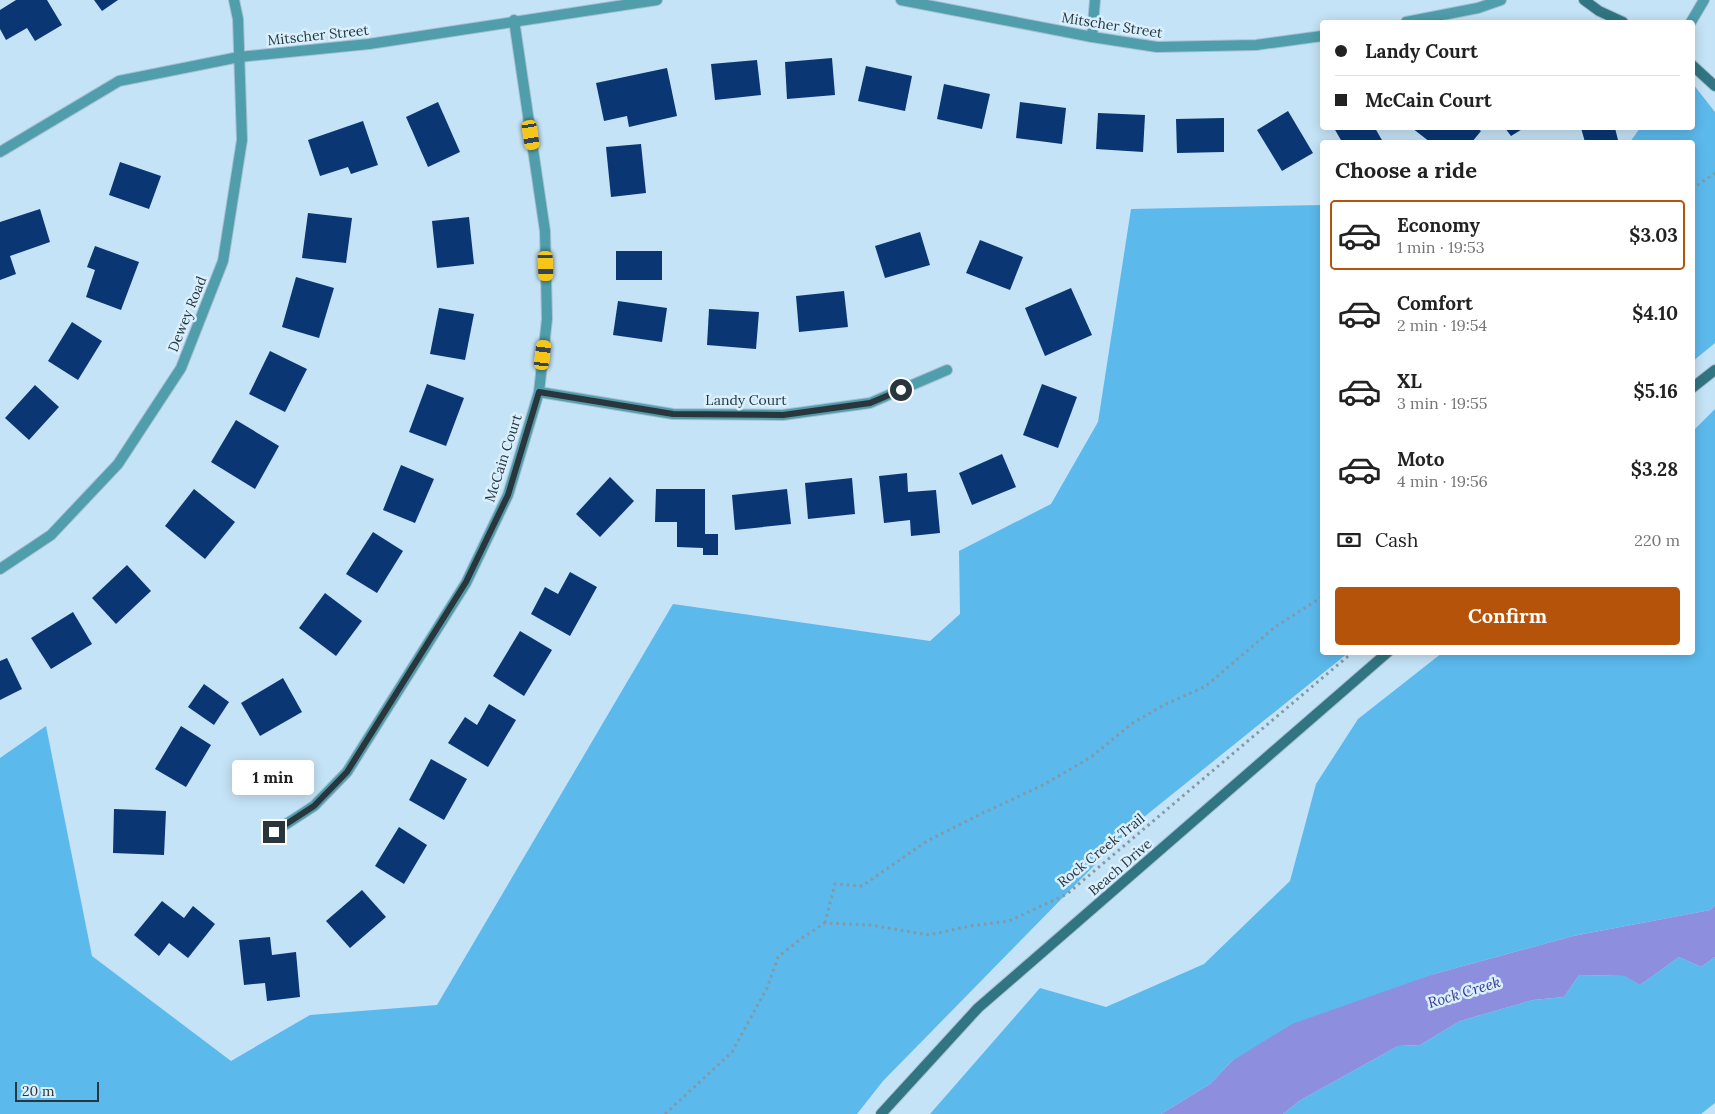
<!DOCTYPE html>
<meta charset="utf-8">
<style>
body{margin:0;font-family:Lora,serif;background:#f6f6f6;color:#222;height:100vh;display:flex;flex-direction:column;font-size:19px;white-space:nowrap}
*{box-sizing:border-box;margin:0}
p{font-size:16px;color:#767676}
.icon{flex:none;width:28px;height:28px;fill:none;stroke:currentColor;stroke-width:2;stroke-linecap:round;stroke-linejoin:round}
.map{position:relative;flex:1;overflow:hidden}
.side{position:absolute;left:1320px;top:140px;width:375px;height:515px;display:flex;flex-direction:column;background:#fff;border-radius:5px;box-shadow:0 2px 12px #0003}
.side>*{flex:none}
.top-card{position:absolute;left:1320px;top:20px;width:375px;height:110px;border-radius:5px;box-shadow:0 2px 12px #0003;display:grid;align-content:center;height:110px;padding:0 15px;background:#fff}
.scale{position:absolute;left:15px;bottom:12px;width:84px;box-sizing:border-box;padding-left:5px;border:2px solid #2a363d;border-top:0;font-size:14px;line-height:18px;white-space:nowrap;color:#2a363d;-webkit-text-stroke:4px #d8f0fe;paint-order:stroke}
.end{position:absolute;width:22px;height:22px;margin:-11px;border:6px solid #2a363d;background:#fff;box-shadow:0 0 0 2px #fff}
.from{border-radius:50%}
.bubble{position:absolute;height:35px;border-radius:5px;background:#fff;box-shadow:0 2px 12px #0003;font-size:16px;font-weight:700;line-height:35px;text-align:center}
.car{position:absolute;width:15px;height:30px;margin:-15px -8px;border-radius:6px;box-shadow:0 0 4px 1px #0007;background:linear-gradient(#f5c518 24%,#345 0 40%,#f5c518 0 76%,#345 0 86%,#f5c518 0)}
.top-card b{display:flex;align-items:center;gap:18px;height:48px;font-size:19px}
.top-card b+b{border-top:1px solid #e0e0e0}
.top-card i{width:12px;height:12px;background:#222}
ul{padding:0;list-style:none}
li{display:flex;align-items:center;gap:15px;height:70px;margin:0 10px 8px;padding:0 5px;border:2px solid transparent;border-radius:5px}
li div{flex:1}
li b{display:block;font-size:19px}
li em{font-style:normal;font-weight:700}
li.on{border-color:#b45309}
li>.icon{width:45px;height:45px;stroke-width:1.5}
h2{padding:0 15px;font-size:22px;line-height:60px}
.pay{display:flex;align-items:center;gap:12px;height:55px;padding:0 15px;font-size:19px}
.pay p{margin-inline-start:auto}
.action{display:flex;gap:10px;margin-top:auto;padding:10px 15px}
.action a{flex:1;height:58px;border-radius:5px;background:#b45309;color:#fff;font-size:20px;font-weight:700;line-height:58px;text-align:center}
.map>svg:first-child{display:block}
</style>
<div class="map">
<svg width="1715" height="1114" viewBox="0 0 1715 1114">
<rect width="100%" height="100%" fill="#c5e3f6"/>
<g fill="#5cb9ec">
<path d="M1693 84 1715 112V343L1693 361 1692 142H1630L1640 128H1692Z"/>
<path d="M1322 205V652L1348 653 1134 825 883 1081 857 1114H0V758L46 726 92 956 231 1061 310 1015 437 1005 673 604 930 641 960 614 959 551 1051 504 1098 422 1131 209Z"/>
<path d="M1715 409V905L1710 910 1573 936 1434 974 1232 1061 1210 1084 1161 1114H930L1040 988 1106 1007 1204 964 1290 881 1316 784 1358 719 1442 653 1692 652 1693 431Z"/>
<path d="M1679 957 1701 967 1715 957V1103L1701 1114H1283L1299 1101 1398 1046 1420 1045 1460 1021 1533 1000 1564 997 1579 975 1626 976 1640 985Z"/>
</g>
<path fill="#8d8fde" d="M1715 905V957L1701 967 1679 957 1640 985 1625 976 1579 975 1564 997 1533 1000 1460 1021 1420 1045 1398 1046 1299 1101 1283 1114H1161L1210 1084 1232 1061 1292 1024 1434 974 1573 936 1710 910Z"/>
<g fill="#0a3673">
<path d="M16 0H47L62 25 35 41 27 28 6 40 0 29V10Z"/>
<path d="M94 0H118L102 11Z"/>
<path d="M832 58 835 95 787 99 785 62Z"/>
<path d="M757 60 761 95 715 100 711 64Z"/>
<path d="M866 66 912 76 905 111 858 101Z"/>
<path d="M667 68 677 116 629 127 627 116 604 121 596 83Z"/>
<path d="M944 84 990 94 982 129 937 119Z"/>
<path d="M438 102 460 152 428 167 406 117Z"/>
<path d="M1020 102 1066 108 1062 144 1016 138Z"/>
<path d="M1288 111 1313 153 1282 171 1257 130Z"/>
<path d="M1098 113 1145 115 1143 152 1096 149Z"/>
<path d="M1224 118V152L1177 153 1176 119Z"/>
<path d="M363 121 378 165 351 174 348 167 320 176 308 140Z"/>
<path d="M1334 128H1375L1383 142H1342Z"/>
<path d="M1412 128H1476L1481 131 1472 142H1430Z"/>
<path d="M1505 128H1524L1511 136Z"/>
<path d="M1581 128H1615L1618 140 1585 142Z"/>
<path d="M641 144 646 193 611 197 606 147Z"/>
<path d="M120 162 161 176 149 209 109 195Z"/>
<path d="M40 209 50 242 10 256 16 274 0 280V222Z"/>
<path d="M308 213 352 218 346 263 302 258Z"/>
<path d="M469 217 474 264 437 268 432 221Z"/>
<path d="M920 232 930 265 885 278 875 246Z"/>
<path d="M980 240 1023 257 1010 290 966 273Z"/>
<path d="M95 246 139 262 121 310 86 297 95 270 87 267Z"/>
<rect x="616" y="251" width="46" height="29"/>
<path d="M296 277 334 288 319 338 282 327Z"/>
<path d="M1071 288 1092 335 1045 356 1025 308Z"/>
<path d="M844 291 848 327 799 332 796 296Z"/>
<path d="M618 301 667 308 662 342 613 335Z"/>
<path d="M439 308 474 314 465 360 430 354Z"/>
<path d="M709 309 759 312 756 349 707 345Z"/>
<path d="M72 322 102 341 78 380 48 361Z"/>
<path d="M270 351 307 369 285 412 249 394Z"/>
<path d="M427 384 464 398 446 446 409 432Z"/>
<path d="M1042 384 1077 397 1058 448 1023 435Z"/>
<path d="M35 385 59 407 29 440 5 418Z"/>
<path d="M236 420 279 446 255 489 211 462Z"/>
<path d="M1002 454 1016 487 972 505 959 473Z"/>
<path d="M401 465 434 479 415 523 383 510Z"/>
<path d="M907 473 908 492 936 490 940 533 911 536 910 520 884 523 879 476Z"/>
<path d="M610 477 634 501 600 537 576 514Z"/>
<path d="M852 478 855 514 808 519 805 483Z"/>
<path d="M194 489 235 522 205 559 165 526Z"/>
<path d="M656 489H705V534H718V555H703V548L677 547V522H655Z"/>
<path d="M787 489 791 524 735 530 732 495Z"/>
<path d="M373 532 403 551 377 593 346 574Z"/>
<path d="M127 565 151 591 116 624 92 598Z"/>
<path d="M570 572 597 587 570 636 531 614 545 587 558 594Z"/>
<path d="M325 593 362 621 336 656 299 628Z"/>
<path d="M73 612 92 644 51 669 31 638Z"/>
<path d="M520 631 552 650 524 696 493 676Z"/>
<path d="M7 658 22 689 0 700V661Z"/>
<path d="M283 678 302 712 260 736 241 703Z"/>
<path d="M204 684 229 702 214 725 188 707Z"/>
<path d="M489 704 516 720 488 767 448 743 465 717 477 725Z"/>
<path d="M181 726 211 745 186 787 155 769Z"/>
<path d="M431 759 467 779 444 820 409 800Z"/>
<path d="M114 809 166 811 164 855 113 853Z"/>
<path d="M399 827 427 845 404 884 375 866Z"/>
<path d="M362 890 386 917 350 948 326 921Z"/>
<path d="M162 901 184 918 193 906 215 924 188 958 169 943 159 956 134 935Z"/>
<path d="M270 937 272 955 296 952 300 997 267 1001 265 983 244 985 239 940Z"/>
</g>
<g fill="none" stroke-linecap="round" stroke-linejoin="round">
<g stroke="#a6c0d1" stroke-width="12">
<g id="street">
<path d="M901 0 1092 37 1157 47 1256 45 1322 36"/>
<path d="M1406 22 1478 8 1501 0"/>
<path d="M1691 22 1704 0"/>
<path d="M1092 37 1095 0"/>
<path d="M0 152 119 81 239 57 369 44 657 0"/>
<path d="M539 392 673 414 783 415 870 403 947 370"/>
<path d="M0 569 51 535 118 464 181 368 223 261 242 140 238 19 234 0"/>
<path d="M274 832 314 806 347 772 466 583 508 495 539 392 547 319 545 231 514 20"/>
</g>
</g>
<g stroke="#a6c0d1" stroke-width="12">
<g id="secondary">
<path d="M1584 0 1599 11 1623 22"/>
<path d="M1692 65 1715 86"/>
<path d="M1692 388 1715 370"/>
<path d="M881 1114 978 1008 1388 652"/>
</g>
</g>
<g stroke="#8299a6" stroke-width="3" stroke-dasharray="2.5 4" stroke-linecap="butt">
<path d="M1692 189 1715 173"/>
<path d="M825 923 835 884 862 886 927 841 987 811 1043 785 1091 757 1134 722 1166 704 1206 686 1275 627 1322 597"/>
<path d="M665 1114 732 1052 767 988 778 957 802 938 825 923 870 925 929 935 970 926 1009 921 1067 894 1353 652"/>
</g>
<use href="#street" stroke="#509dab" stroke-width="10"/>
<use href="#secondary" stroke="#307581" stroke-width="10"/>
</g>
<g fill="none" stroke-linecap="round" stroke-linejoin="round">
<path stroke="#2a363d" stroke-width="6" d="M274 832 314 806 347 772 466 582 508 495 539 392 673 414 783 415 870 403 901 390"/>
</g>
<g text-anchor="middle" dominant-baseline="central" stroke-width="5" stroke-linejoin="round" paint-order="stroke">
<g font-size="14" fill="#2a363d" stroke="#d8f0fe">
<text transform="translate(1112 25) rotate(9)">Mitscher Street</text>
<text transform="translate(318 35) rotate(-6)">Mitscher Street</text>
<text transform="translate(187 314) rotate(-68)">Dewey Road</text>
<text x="746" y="400">Landy Court</text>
<text transform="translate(503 458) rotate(-72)">McCain Court</text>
<text transform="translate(1101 850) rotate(-39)">Rock Creek Trail</text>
<text transform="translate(1120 867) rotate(-41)">Beach Drive</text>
</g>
<g font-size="15" font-style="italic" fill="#3f3893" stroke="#d8f0fe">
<text transform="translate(1464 992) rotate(-17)">Rock Creek</text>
</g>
</g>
</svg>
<div class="scale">20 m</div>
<i class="end from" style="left:901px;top:390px"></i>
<i class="end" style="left:274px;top:832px"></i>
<div class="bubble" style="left:232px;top:760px;width:82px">1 min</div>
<i class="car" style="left:531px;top:135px;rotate:171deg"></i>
<i class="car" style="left:546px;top:266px;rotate:178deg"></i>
<i class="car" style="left:543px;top:355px;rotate:7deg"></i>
<div class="top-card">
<b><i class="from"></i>Landy Court</b>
<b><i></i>McCain Court</b>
</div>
<section class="side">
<h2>Choose a ride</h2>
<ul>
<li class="on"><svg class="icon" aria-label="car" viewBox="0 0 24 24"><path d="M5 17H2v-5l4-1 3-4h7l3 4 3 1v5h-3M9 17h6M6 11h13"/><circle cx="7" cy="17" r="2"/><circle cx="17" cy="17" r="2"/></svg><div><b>Economy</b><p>1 min · 19:53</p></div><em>$3.03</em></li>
<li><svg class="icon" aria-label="car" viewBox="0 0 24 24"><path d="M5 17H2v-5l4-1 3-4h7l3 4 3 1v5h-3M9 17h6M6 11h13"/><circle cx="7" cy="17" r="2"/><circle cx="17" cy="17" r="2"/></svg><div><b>Comfort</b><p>2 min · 19:54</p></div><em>$4.10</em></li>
<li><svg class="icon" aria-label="car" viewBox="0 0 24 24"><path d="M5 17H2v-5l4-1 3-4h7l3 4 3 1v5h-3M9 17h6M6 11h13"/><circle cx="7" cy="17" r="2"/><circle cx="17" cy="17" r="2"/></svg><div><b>XL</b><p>3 min · 19:55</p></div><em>$5.16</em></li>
<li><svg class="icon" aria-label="car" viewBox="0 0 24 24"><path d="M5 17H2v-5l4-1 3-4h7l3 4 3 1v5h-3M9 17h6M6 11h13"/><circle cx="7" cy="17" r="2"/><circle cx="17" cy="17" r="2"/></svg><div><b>Moto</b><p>4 min · 19:56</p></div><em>$3.28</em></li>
</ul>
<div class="pay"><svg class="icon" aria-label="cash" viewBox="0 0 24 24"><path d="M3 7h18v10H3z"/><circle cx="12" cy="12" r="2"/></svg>Cash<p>220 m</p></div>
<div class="action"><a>Confirm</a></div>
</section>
</div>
